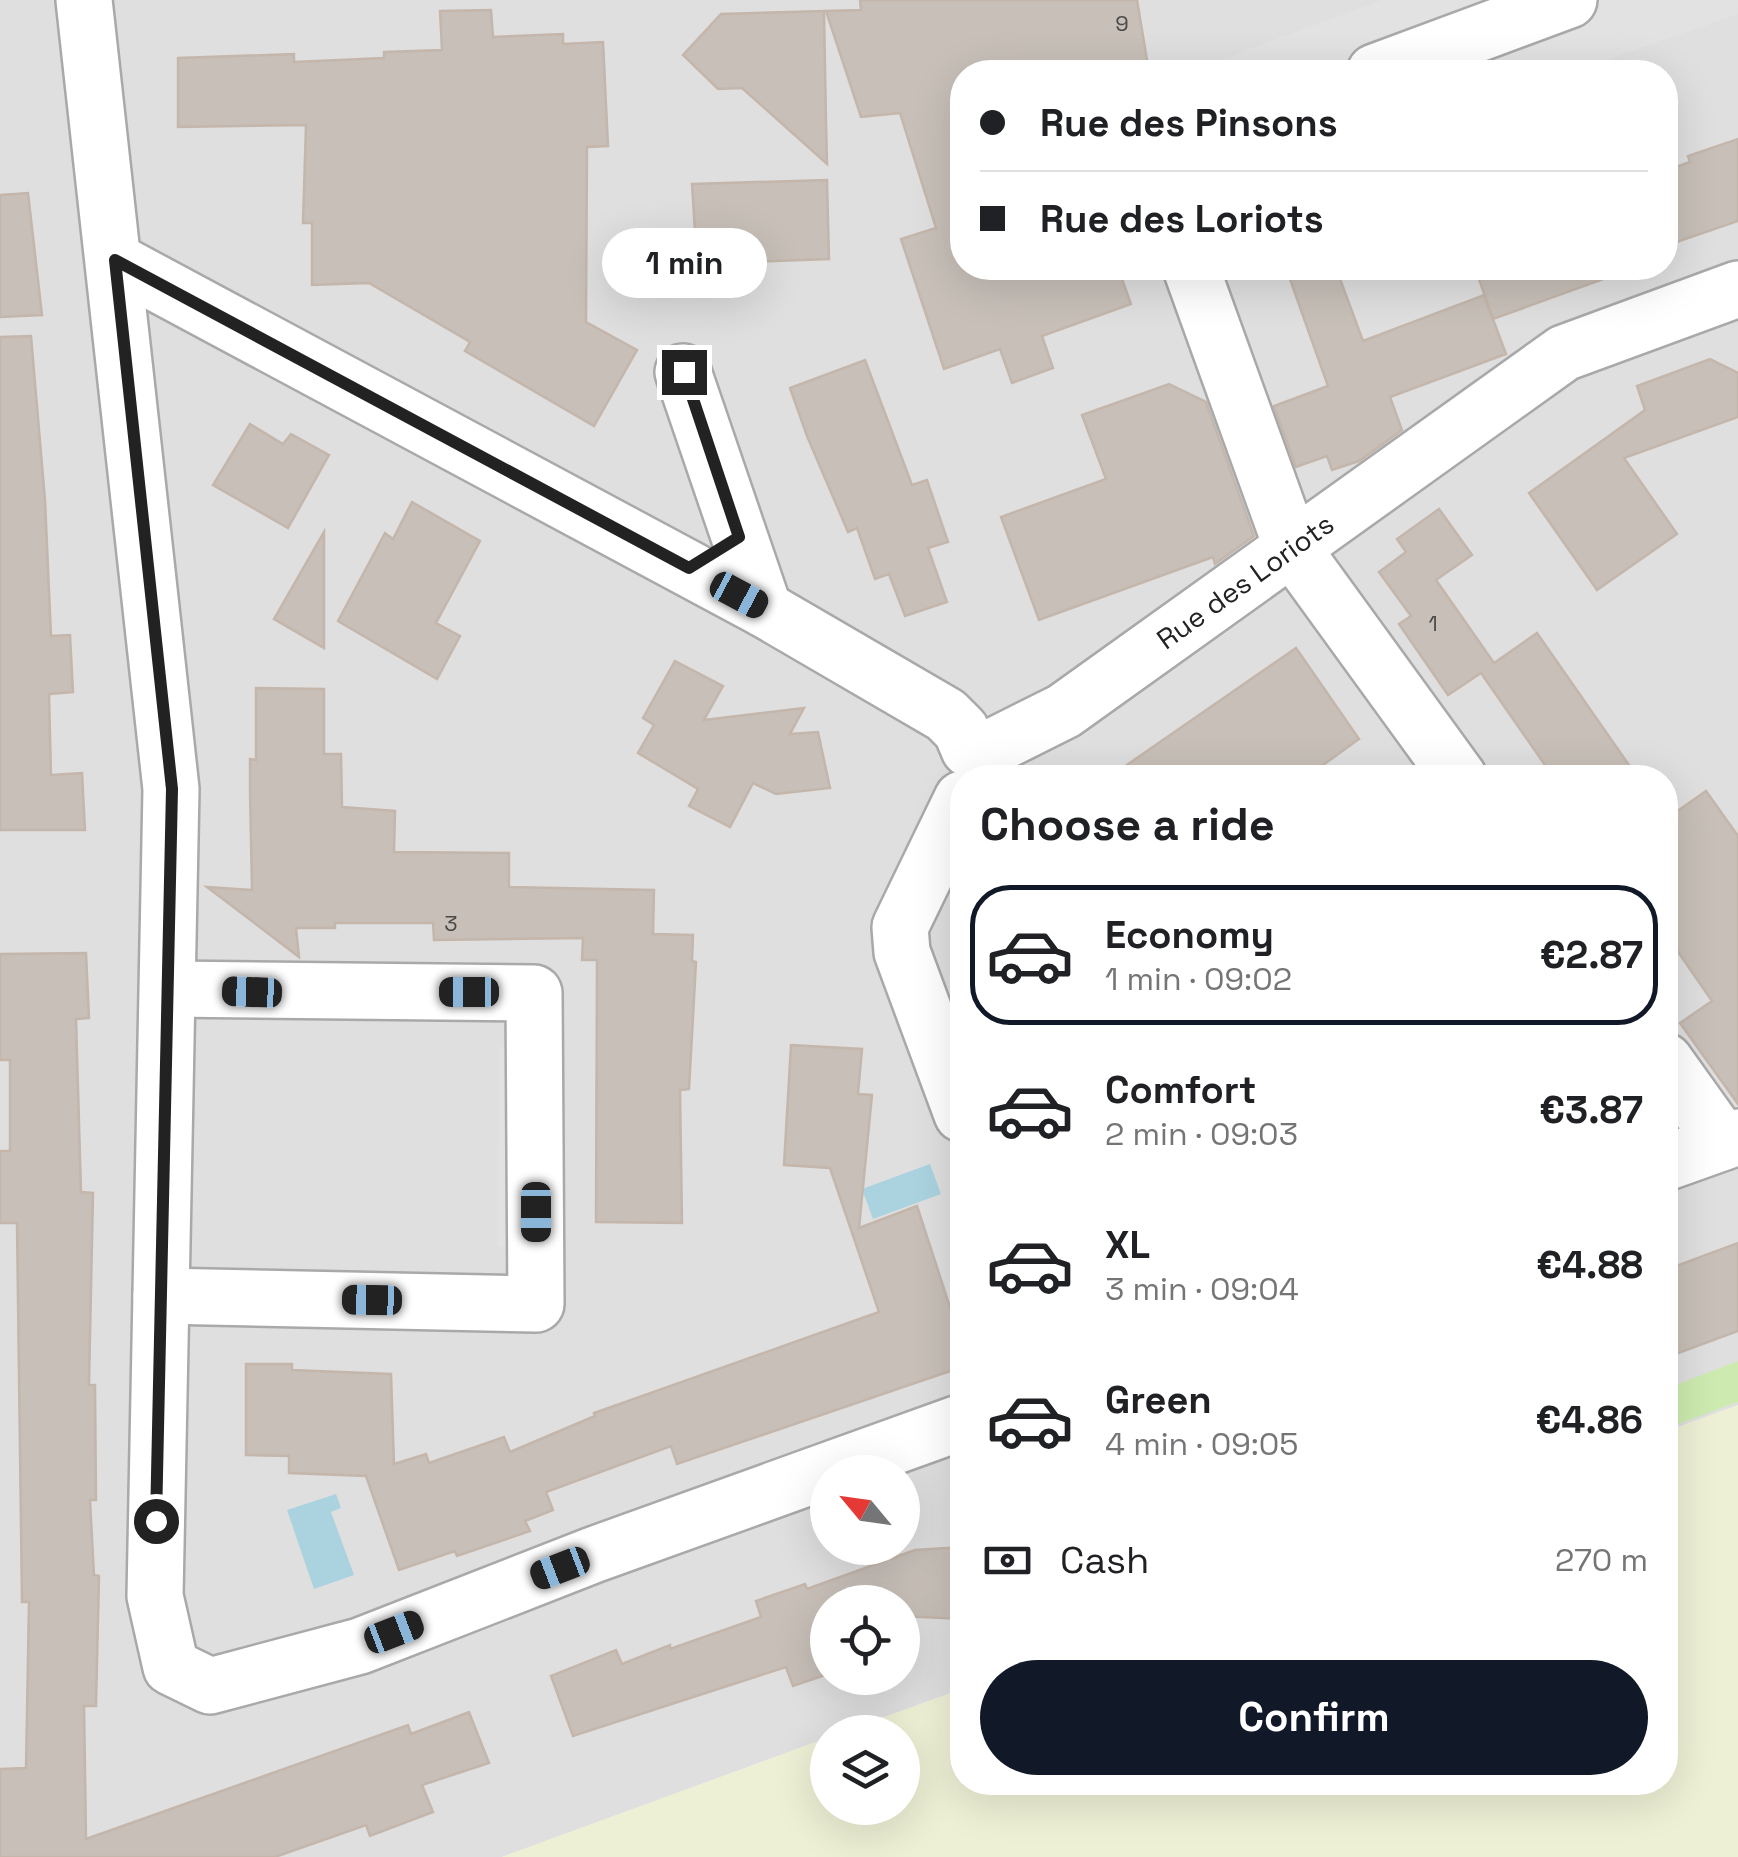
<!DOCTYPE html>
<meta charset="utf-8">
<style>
body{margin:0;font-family:"Space Grotesk",sans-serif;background:#f6f6f6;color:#202124;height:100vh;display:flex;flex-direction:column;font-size:38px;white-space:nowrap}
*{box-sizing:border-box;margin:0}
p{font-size:32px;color:#757577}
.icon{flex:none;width:55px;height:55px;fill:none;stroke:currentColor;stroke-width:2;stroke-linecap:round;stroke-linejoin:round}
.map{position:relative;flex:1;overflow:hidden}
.drawer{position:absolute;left:950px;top:765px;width:728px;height:1030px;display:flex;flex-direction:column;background:#fff;border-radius:40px;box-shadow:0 10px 40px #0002}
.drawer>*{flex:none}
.hud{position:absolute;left:950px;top:60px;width:728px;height:220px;border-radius:40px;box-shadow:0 10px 40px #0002;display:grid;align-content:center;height:220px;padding:0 30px;background:#fff}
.needle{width:65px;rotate:299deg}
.controls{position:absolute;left:810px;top:1455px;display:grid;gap:20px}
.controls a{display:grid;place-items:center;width:110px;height:110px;border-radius:50%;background:#fff;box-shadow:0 10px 40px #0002;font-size:50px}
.end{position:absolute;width:45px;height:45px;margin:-22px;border:12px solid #222;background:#fff;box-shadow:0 0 0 5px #fff}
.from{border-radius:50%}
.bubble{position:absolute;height:70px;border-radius:35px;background:#fff;box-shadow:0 10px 40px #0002;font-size:32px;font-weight:700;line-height:70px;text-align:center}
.car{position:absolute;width:30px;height:60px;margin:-30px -15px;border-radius:12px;box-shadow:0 0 8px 2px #0007;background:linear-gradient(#222 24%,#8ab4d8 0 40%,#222 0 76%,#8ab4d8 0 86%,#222 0)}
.hud b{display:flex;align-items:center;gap:35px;height:95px;font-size:38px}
.hud b+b{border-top:2px solid #e0e0e0}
.hud i{width:25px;height:25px;background:#202124}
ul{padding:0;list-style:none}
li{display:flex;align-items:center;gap:30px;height:140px;margin:0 20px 15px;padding:0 10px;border:5px solid transparent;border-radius:40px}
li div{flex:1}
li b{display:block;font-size:38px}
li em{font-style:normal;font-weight:700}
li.selected{border-color:#111827}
li>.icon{width:90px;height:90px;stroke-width:1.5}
h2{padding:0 30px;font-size:45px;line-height:120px}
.pay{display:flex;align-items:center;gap:25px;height:110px;padding:0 30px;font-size:38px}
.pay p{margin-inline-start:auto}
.action{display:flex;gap:20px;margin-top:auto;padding:20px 30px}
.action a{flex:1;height:115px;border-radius:60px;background:#111827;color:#fff;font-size:40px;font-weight:700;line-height:115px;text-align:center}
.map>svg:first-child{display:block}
</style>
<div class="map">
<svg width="1738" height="1857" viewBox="0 0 1738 1857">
<rect width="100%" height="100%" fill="#f2efe9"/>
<path fill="#e0dfdf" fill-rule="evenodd" d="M0 0H1738V1405L1665 1432V778H962V1689L843 1732H828L827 1738 502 1857H0ZM962 72H1665V268H962ZM828 1472H902V1548H828ZM828 1602H902V1678H828Z"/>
<path fill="#eef0d5" d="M1738 1405V1857H502L827 1738 828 1808H902V1732H843L962 1689V1782H1665V1432Z"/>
<path fill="#cdebb0" d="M1738 1361V1402L1665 1429V1389Z"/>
<g fill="#e2e2e2">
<path d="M1382 0H1738V14L1573 72H1188Z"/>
<path d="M536 1045V1246H497L499 1047Z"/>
</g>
<g fill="#aad3df">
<path d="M930 1164 941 1194 873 1219 862 1189Z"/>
<path d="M336 1494 341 1508 331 1512 354 1575 314 1589 287 1510Z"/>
</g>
<g fill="#c7bfb8" stroke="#c4b6ab" stroke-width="2.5">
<path d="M860 0H1137L1149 72H962V268H1118L1131 304 1042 336 1053 368 1012 383 1000 349 944 369 901 239 936 228 900 113 861 117 826 11 861 10Z"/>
<path d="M491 10 493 37 563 34V44L603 42 608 146 587 147 586 322 637 350 594 426 465 351 470 342 369 283 312 285V223H303L306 125 178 127V58L294 54V62L384 58V52L442 50 440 11Z"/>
<path d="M824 11 826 122 827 164 742 88 718 89 683 55 721 14Z"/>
<path d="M1738 139V221L1665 246V171L1690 162 1688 156Z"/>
<path d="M827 180 829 259 722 263 720 248H696L692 184Z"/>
<path d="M28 193 42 315 0 317V195Z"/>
<path d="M1286 268H1336L1363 341 1484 295 1506 354 1390 397 1402 430 1359 461 1332 470 1327 456 1296 467 1274 406 1328 386Z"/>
<path d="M1475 268H1619L1620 273 1493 319Z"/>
<path d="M31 336 45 500 51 636 70 635 73 692 49 694 51 775 82 773 85 830H0V337Z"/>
<path d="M1710 359 1738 373V417L1624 458 1677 534 1597 590 1529 493 1645 410 1637 386Z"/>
<path d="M865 360 912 485 927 480 948 542 928 548 947 602 905 616 889 574 875 579 857 528 848 532 807 436 790 388Z"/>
<path d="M1169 384 1206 402 1254 536 1215 564 1213 557 1039 620 1001 517 1106 479 1082 415Z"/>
<path d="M250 424 283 444 291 434 329 455 288 528 213 485Z"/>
<path d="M412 502 480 541 436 623 460 636 437 679 338 621 385 533 393 539Z"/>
<path d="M1439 509 1472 555 1436 580 1494 663 1537 633 1638 778H1554L1481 673 1448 695 1399 624 1411 616 1379 572 1406 552 1397 539Z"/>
<path d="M324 532V648L274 619Z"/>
<path d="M1296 648 1359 739 1305 778H1108Z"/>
<path d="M675 661 723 686 704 720 804 708 790 734 818 732 830 788 776 794 753 783 730 827 689 806 698 789 638 753 654 725 643 718Z"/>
<path d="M256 688 324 689V754H341L342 807 395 811 394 852 509 853V887L654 890 653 934 693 935 692 961 696 962 689 1089 680 1090 682 1223 596 1222 597 960H582L583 938 434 940 433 923H335V928H296L299 957 207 887 252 890 250 790V759L256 760Z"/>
<path d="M1706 791 1738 836V1104L1680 1023 1712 1001 1665 933V820Z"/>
<path d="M86 953 89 1018 76 1019 81 1192 93 1193 89 1385H95L96 1500H90L94 1575 99 1576 96 1706H84L86 1839 408 1725 411 1734 469 1712 489 1763 422 1785 433 1812 370 1836 366 1825 275 1857H0V1769L26 1768 29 1602H22L17 1223H0V1151H10V1060H0V954Z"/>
<path d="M791 1045 862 1049 858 1094 872 1095 859 1228 917 1206 962 1344V1367L677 1464 671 1446 546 1492 553 1510 525 1521 530 1531 457 1556 455 1551 399 1570 366 1476 289 1473V1456L246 1455V1364H292V1370L391 1374 394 1464 426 1454 429 1463 504 1437 510 1452 595 1416 594 1413 879 1312 830 1168 784 1165Z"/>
<path d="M1738 1243V1331L1665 1358V1270Z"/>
<path d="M962 1547V1619L902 1616V1602H828V1674L793 1686 786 1667 573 1736 551 1676 616 1650 622 1664 670 1645V1649L761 1617 756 1601 805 1584 807 1589 915 1550Z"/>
</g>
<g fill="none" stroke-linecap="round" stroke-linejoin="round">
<g stroke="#a9a9a9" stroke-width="60">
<g id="minor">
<path d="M84 0 171 789 155 1596 171 1667 210 1686 360 1646 593 1555 962 1422"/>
<path d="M1375 72 1569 0"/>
<path id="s1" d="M115 261 764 609 946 715 961 730 969 749 994 746 1064 711 1564 353 1738 289"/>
<path d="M1191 268 1292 548 1459 778"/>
<path d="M683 372 764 609"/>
<path d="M962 799 900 927 902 952 962 1114"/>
<path d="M1665 1061 1723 1142"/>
<path d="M1665 1163 1738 1137"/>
<path d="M161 1296 536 1304 534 993 169 989"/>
</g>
</g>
<use href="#minor" stroke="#fff" stroke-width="55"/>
</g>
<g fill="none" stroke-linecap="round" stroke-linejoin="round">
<path stroke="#222" stroke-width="12" d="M156 1521 172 789 115 260 689 568 739 537 684 372"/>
</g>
<g text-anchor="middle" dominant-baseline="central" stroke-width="9" stroke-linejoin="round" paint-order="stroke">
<g font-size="22" fill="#4b4948">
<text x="1122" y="23">9</text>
<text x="1433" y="623">1</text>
<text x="451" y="923">3</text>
</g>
<g font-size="28" fill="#222" stroke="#fff">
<text stroke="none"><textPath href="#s1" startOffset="1315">Rue des Loriots</textPath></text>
</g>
</g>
</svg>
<div class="controls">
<a><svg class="needle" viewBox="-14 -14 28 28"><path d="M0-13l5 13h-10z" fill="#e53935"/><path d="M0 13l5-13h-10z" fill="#757577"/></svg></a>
<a><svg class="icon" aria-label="locate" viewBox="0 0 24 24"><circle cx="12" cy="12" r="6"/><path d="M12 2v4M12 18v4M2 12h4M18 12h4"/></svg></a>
<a><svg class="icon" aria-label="layers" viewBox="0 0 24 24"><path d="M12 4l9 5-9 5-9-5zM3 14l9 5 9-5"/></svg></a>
</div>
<i class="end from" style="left:156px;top:1521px"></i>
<i class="end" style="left:684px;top:372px"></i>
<div class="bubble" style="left:602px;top:228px;width:165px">1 min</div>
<i class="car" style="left:739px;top:595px;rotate:118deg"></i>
<i class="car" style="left:252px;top:992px;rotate:272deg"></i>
<i class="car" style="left:469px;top:992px;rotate:270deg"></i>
<i class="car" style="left:536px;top:1212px;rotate:180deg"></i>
<i class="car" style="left:372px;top:1300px;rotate:271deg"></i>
<i class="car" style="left:560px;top:1568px;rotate:249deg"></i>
<i class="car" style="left:394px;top:1632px;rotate:69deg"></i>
<div class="hud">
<b><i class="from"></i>Rue des Pinsons</b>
<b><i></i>Rue des Loriots</b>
</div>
<section class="drawer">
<h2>Choose a ride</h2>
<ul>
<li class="selected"><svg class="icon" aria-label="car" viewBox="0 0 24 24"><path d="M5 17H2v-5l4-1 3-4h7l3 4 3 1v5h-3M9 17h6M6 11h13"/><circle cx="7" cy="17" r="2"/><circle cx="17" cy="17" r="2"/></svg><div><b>Economy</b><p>1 min · 09:02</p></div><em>€2.87</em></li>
<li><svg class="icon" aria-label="car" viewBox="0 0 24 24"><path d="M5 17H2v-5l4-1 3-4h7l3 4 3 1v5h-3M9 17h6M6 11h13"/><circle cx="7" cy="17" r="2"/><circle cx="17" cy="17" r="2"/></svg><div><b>Comfort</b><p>2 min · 09:03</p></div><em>€3.87</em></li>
<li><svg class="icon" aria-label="car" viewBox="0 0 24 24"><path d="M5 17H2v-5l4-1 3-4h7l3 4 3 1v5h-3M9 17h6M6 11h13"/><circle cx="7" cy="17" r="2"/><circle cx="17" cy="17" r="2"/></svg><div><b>XL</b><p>3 min · 09:04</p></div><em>€4.88</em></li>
<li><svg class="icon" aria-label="car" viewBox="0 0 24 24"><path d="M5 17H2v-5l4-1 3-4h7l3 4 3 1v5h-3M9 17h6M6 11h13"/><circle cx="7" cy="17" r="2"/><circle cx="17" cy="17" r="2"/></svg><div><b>Green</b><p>4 min · 09:05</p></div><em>€4.86</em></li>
</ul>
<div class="pay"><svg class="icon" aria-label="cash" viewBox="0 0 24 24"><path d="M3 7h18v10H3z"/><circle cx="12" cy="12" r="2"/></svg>Cash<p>270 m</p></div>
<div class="action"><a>Confirm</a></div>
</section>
</div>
